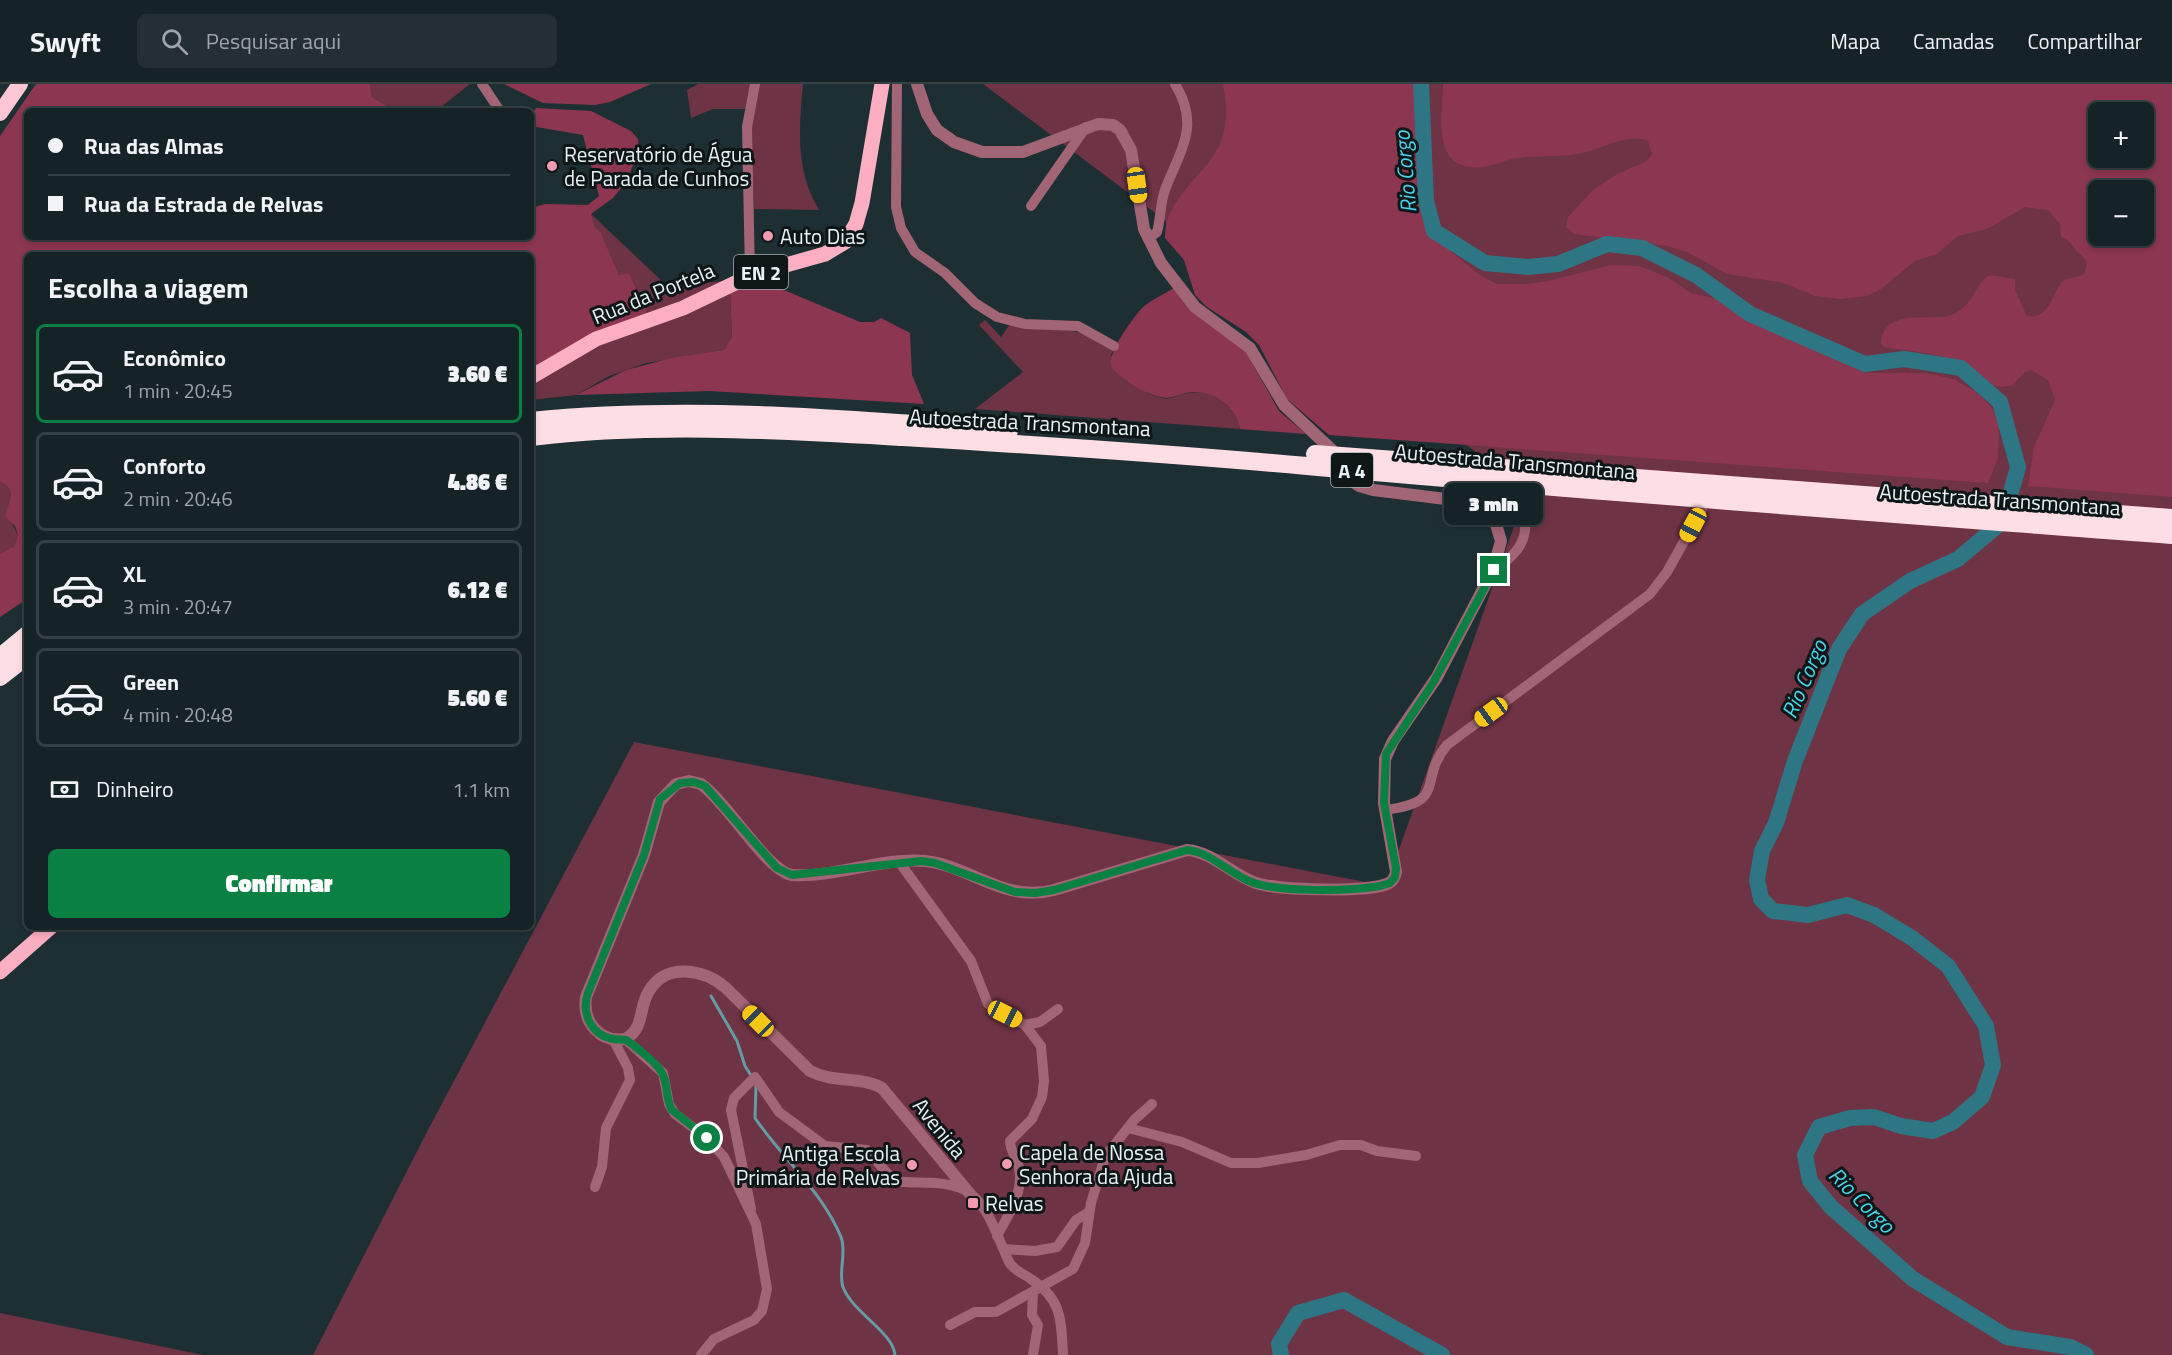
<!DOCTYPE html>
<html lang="pt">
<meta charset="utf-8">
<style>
body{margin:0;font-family:"Titillium Web",sans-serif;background:#232f32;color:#f1f3f6;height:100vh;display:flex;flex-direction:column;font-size:22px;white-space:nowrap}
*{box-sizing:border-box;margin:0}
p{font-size:20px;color:#9ea4a7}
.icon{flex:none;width:33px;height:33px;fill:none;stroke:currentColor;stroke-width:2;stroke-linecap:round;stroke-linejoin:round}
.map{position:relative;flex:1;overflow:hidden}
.panel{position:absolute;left:24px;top:168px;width:510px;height:678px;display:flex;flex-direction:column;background:#162326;border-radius:9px;box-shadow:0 3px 9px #0003,0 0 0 2px #354043}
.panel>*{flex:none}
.banner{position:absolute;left:24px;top:24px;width:510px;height:132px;border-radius:9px;box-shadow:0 3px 9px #0003,0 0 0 2px #354043;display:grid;align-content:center;height:132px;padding:0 24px;background:#162326}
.fabs{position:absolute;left:2088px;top:18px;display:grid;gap:12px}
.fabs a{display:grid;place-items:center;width:66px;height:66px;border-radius:9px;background:#162326;box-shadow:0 3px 9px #0003,0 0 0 2px #354043;font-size:30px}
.end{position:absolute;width:27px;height:27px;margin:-14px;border:8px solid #0b8043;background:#fff;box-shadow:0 0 0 3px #fff}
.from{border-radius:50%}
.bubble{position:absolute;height:42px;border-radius:9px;background:#162326;box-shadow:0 3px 9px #0003,0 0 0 2px #354043;font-size:20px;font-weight:800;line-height:42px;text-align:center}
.car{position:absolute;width:18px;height:36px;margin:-18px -9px;border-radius:8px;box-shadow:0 0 4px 2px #0007;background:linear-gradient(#f5c518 24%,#345 0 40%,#f5c518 0 76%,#345 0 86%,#f5c518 0)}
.banner b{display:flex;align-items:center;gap:21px;height:57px;font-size:22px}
.banner b+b{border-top:2px solid #354043}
.banner i{width:15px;height:15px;background:#f1f3f6}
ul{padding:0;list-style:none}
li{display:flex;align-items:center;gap:18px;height:99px;margin:0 12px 9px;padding:0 12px;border:3px solid #354043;border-radius:9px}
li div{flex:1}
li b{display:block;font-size:22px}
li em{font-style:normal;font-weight:800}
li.current{border-color:#0b8043}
li>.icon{width:54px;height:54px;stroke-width:1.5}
h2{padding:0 24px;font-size:27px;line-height:72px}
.pay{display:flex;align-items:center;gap:15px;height:66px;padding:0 24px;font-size:22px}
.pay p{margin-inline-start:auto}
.primary-button{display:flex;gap:12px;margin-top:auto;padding:12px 24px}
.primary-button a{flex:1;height:69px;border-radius:9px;background:#0b8043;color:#fff;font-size:24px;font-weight:800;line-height:69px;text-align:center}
header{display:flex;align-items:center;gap:36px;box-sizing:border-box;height:84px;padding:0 30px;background:#162326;border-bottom:2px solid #354043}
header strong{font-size:28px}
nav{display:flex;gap:33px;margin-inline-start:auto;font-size:21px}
.search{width:420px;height:54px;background:#232f32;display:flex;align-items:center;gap:15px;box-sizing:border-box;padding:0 21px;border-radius:9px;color:#9ea4a7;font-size:22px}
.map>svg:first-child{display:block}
</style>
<header>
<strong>Swyft</strong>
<div class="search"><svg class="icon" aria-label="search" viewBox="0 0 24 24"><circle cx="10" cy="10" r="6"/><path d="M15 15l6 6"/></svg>Pesquisar aqui</div>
<nav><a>Mapa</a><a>Camadas</a><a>Compartilhar</a></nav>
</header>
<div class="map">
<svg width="2172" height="1271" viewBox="0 0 2172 1271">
<rect width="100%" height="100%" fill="#1e2f33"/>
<g fill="#6e3344" fill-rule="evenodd">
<path d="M370 0H470L441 23 443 27H396L372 13Z"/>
<path d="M698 0H751L745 25H713L691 34 687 6Z"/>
<path d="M758 0H803C799 46 795 85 819 126L754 125 751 45Z"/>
<path d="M983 0H2172V1271H313L429 1044 634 658 1386 802 1527 406 1167 138 1166 141V137ZM2098 28H2144V74H2098ZM2098 106H2144V152H2098Z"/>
<path d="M591 130 665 200 683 202 721 197 722 199 648 231 629 190 619 191 601 150 595 143Z"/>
<path d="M730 207 732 254 724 266 646 279 609 292 576 311 531 316V301L569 274Z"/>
<path d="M985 236 1001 253 1010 240 1080 248 1113 267 1111 271C1123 290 1138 310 1162 314 1171 316 1180 310 1189 309 1213 304 1236 323 1240 345L975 325 1023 288 979 241Z"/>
<path d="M0 398C15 404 13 416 6 428L18 451 14 462 0 470Z"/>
<path d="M0 1229 203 1271H0Z"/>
</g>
<g fill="#8d3651" fill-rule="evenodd">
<path d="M36 0H370L372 13 396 27H27V153H531V124L545 120 588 121 599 112 583 51 531 42V32L536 24 591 27 631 47 638 55 639 67 626 98 613 114 591 130 595 143 601 149 619 191 629 189 648 231 531 285V171H27V515L0 533V470L14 462 18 451 15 442 5 432C8 419 19 406 0 398V52Z"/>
<path d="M504 0H651L610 18 595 21 543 19Z"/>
<path d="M1223 0H1417L1420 90 1437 146 1448 165 1481 192 1497 200H1527L1548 197 1611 181 1640 182 1669 194 1691 209 1718 215 1744 231 1865 289H1926L1954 295 1979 310 1992 324 1999 339 1998 374 1988 399 1329 351 1287 315 1259 261 1246 248 1207 223 1195 211 1184 176 1165 154C1164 114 1205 93 1220 60 1228 41 1227 20 1223 0Z"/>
<path d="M1443 0H2172V413L2028 402 2034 363 2055 316 2048 296 2031 286 2024 289 2012 301C1991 308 1983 291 1967 282 1946 270 1907 267 1884 263L1881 259C1883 224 1928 237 1948 232 1975 224 1973 200 1990 191L2015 195V206L2027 232C2050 236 2051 210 2062 198 2067 193 2077 194 2084 190 2090 177 2084 174 2076 166 2070 160 2070 155 2061 153L2060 140 2048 126 2025 123 1987 145 1958 152 1937 170 1915 177 1881 205 1867 212 1840 215 1815 212 1784 199 1727 190 1687 168 1667 162 1574 150 1566 143 1568 133 1593 106 1617 90 1647 77 1652 70 1648 57C1629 49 1605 63 1587 68 1564 74 1541 71 1518 74 1506 75 1495 82 1483 83 1429 89 1443 31 1443 0ZM2098 28H2144V74H2098ZM2144 106V152H2098V106Z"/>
<path d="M767 192 772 201 860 238H874L881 234 910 249 912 291 924 320 709 307 576 311 626 286 671 274 724 266 732 253 730 207Z"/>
<path d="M1174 204 1244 265 1279 327 1306 350 1240 345C1236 323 1215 307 1192 308 1181 309 1171 316 1160 313 1144 310 1122 295 1112 284 1105 271 1132 236 1141 225 1149 217 1164 210 1174 204Z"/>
</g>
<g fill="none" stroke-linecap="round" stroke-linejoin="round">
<g stroke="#669ba6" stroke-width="3">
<path d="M711 912 737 957 745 982 752 993"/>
<path d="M756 1001 755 1034C782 1074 822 1107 841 1153 847 1168 838 1188 843 1203 852 1228 893 1248 895 1271"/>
</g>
<g stroke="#2f7684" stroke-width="16">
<path d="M1421 0 1426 117 1434 147 1485 179 1528 183 1558 180 1607 160 1642 164 1696 191 1750 230 1865 280 1904 275 1961 284 2000 318 2018 383 2003 437 1958 475 1910 497 1862 530 1839 565 1795 677 1776 739 1762 767 1757 796 1761 815 1773 827 1808 831 1847 821 1874 831 1912 854 1948 882 1986 942 1993 981 1982 1013 1953 1038 1933 1047 1901 1042 1874 1033 1850 1034 1819 1043 1805 1071 1810 1097 1831 1123 1913 1195 2007 1253 2070 1263 2086 1271"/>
<path d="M1281 1271 1279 1260 1298 1229 1344 1216 1442 1271"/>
</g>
<g stroke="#a26575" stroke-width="10">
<path d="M482 0 500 27"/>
<path d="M897 0 896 123 901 144 915 168 945 189 975 219 997 233 1025 240 1078 242 1114 262"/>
<path d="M1031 122 1086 43"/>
<path d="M1148 155 1157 148C1161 134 1160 120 1165 106 1180 66 1201 42 1175 0"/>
<path d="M750 191 747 43 755 0"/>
<path d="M1493 486C1530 464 1537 435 1504 405"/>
<path d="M1385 726C1449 718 1417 697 1447 661L1650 510 1667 488 1702 425"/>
<path d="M900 779 971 877 988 920 1025 941 1041 962 1044 997 1042 1013 1032 1035 1010 1057C1010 1067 1017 1074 1019 1084 1024 1109 1008 1131 997 1152"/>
<path d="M1025 941 1040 938 1058 925"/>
<path d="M625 955 663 989 669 1020 675 1030 706 1053 724 1073 756 1140 767 1205 762 1227 754 1236 714 1255 701 1271"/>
<path d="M1128 1044 1182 1058 1231 1079H1258L1306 1071 1340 1061H1361L1377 1067 1416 1072"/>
<path d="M595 1103 602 1083 606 1044 630 996 628 984 613 955"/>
<path d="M751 1125 731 1026 734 1014 755 993 779 1028 825 1062 867 1066 894 1097C918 1101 950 1094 971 1110 990 1125 999 1157 1009 1178 1013 1186 1024 1190 1031 1195 1063 1216 1061 1237 1063 1271"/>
<path d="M1004 1165 1035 1167 1057 1163 1076 1136 1089 1128"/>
<path d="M1033 1208 1032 1231 1038 1241 1033 1271"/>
<path d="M950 1241 975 1228H996L1073 1185 1085 1159 1091 1119 1105 1073 1134 1036 1152 1020"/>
</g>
<path stroke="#a26575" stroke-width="12" d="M917 0 927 30 937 46 954 58 982 68H1023L1098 40 1113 41 1120 46 1131 66 1144 145 1161 179 1195 223 1250 264 1284 321 1332 366 1348 394 1359 402 1373 406 1462 417 1478 421 1495 437 1501 457 1493 486 1437 593 1393 657 1385 675 1384 719 1396 788C1395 793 1393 797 1389 799 1372 809 1276 806 1256 799 1232 791 1213 768 1187 766L1054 806C1004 819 971 782 925 777 881 773 836 794 792 791 767 787 727 718 701 700L689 697 676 700 659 718 644 771 586 913C582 938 600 959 625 955 645 945 638 924 649 907 666 878 704 885 726 904L810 987C833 999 860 992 882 1004L970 1110"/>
<g stroke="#fcafc2" stroke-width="15">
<path d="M531 293 596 255 683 224 754 190 825 170 845 158 856 140 862 119 882 0"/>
<path d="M0 888 51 843"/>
</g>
<path stroke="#fdc6d4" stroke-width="16" d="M0 29 20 0"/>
<g stroke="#fedee5" stroke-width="18">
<path d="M0 573 27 551"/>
<path d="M0 593 27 572"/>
</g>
<g stroke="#fedee5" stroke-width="18">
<path d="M531 337C690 321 851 335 1009 347"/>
<path d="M531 353C654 338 779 346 903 353 1037 361 1172 370 1307 382 1595 408 1883 429 2172 451"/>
<path d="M1315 370 2172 434"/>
</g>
</g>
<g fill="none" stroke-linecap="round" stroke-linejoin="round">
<path stroke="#0b8043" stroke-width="8" d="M707 1054 672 1026C664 1012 670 997 658 983 652 976 634 961 626 956 623 955 617 956 613 955 591 951 581 929 588 909L644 771 660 715 680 699 694 698 705 702 777 784 792 791 921 777 935 779 1015 808 1035 809 1054 806 1187 766C1210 768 1228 788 1249 797 1276 809 1350 807 1380 802L1390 799 1395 793 1396 784 1384 719 1386 670 1433 599 1494 486"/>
</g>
<g fill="#f29ab0" stroke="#0e1617" stroke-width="2">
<circle cx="552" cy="82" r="6"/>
<circle cx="768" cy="152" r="6"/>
<circle cx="1007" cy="1080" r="6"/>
<circle cx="912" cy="1081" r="6"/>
<rect x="967" y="1113" width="12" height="12" rx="3"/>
</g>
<g text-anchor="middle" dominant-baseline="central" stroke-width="6" stroke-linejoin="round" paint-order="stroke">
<g fill="#0e1617" stroke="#a7b0b2" stroke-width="1.5">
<rect x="734" y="171" width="54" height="34" rx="4.5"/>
<rect x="1331" y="369" width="42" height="34" rx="4.5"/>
</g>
<g font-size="20" font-weight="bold" fill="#e8f2f5">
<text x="761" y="188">EN 2</text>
<text x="1352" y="386">A 4</text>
</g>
<g font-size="21" fill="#e8f2f5" stroke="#0e1617" text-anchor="start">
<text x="564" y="70">Reservatório de Água<tspan x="564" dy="24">de Parada de Cunhos</tspan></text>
<text x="780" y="152">Auto Dias</text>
<text x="1019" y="1068">Capela de Nossa<tspan x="1019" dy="24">Senhora da Ajuda</tspan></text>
<text x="900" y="1069" text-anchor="end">Antiga Escola<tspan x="900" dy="24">Primária de Relvas</tspan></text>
<text x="985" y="1119">Relvas</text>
</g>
<g font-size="21" fill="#e8f2f5" stroke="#0e1617">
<text transform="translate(653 209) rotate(-22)">Rua da Portela</text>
<text transform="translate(1030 338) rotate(3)">Autoestrada Transmontana</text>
<text transform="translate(1515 377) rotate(5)">Autoestrada Transmontana</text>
<text transform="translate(2000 415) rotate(4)">Autoestrada Transmontana</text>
<text transform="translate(940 1044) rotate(51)">Avenida</text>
</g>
<g font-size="22" font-style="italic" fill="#48d2eb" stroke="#0e1617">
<text transform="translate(1405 88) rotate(-95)">Rio Corgo</text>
<text transform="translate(1804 595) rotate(-67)">Rio Corgo</text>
<text transform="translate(1862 1116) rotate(45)">Rio Corgo</text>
</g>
</g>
</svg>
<div class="fabs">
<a>+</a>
<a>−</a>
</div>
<i class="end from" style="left:707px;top:1054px"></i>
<i class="end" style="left:1494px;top:486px"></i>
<div class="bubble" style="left:1444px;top:399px;width:99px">3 min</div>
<i class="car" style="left:1137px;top:101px;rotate:172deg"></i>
<i class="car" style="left:1693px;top:441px;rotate:208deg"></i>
<i class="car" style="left:1491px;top:628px;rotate:234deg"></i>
<i class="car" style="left:1005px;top:930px;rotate:117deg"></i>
<i class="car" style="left:758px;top:937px;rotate:315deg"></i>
<div class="banner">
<b><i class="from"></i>Rua das Almas</b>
<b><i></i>Rua da Estrada de Relvas</b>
</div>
<section class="panel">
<h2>Escolha a viagem</h2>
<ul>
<li class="current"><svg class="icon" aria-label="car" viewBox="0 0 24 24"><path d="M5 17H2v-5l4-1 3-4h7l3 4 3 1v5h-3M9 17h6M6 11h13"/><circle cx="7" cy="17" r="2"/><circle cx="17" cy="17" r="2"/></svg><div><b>Econômico</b><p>1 min · 20:45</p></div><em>3.60 €</em></li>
<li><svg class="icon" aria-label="car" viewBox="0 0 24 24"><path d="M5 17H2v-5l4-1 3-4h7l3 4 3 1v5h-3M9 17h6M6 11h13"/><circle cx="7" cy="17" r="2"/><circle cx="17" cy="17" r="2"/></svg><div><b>Conforto</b><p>2 min · 20:46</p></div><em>4.86 €</em></li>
<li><svg class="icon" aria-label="car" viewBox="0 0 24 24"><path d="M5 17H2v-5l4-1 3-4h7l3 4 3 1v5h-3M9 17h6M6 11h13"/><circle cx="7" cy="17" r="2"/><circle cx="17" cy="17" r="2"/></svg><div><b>XL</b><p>3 min · 20:47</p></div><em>6.12 €</em></li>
<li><svg class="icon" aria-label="car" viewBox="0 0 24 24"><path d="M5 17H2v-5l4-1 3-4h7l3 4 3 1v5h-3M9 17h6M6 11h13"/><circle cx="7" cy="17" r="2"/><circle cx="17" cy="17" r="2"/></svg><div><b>Green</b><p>4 min · 20:48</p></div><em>5.60 €</em></li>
</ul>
<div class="pay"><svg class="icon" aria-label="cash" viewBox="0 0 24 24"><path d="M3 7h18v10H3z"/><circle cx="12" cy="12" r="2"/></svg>Dinheiro<p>1.1 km</p></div>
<div class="primary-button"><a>Confirmar</a></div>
</section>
</div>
